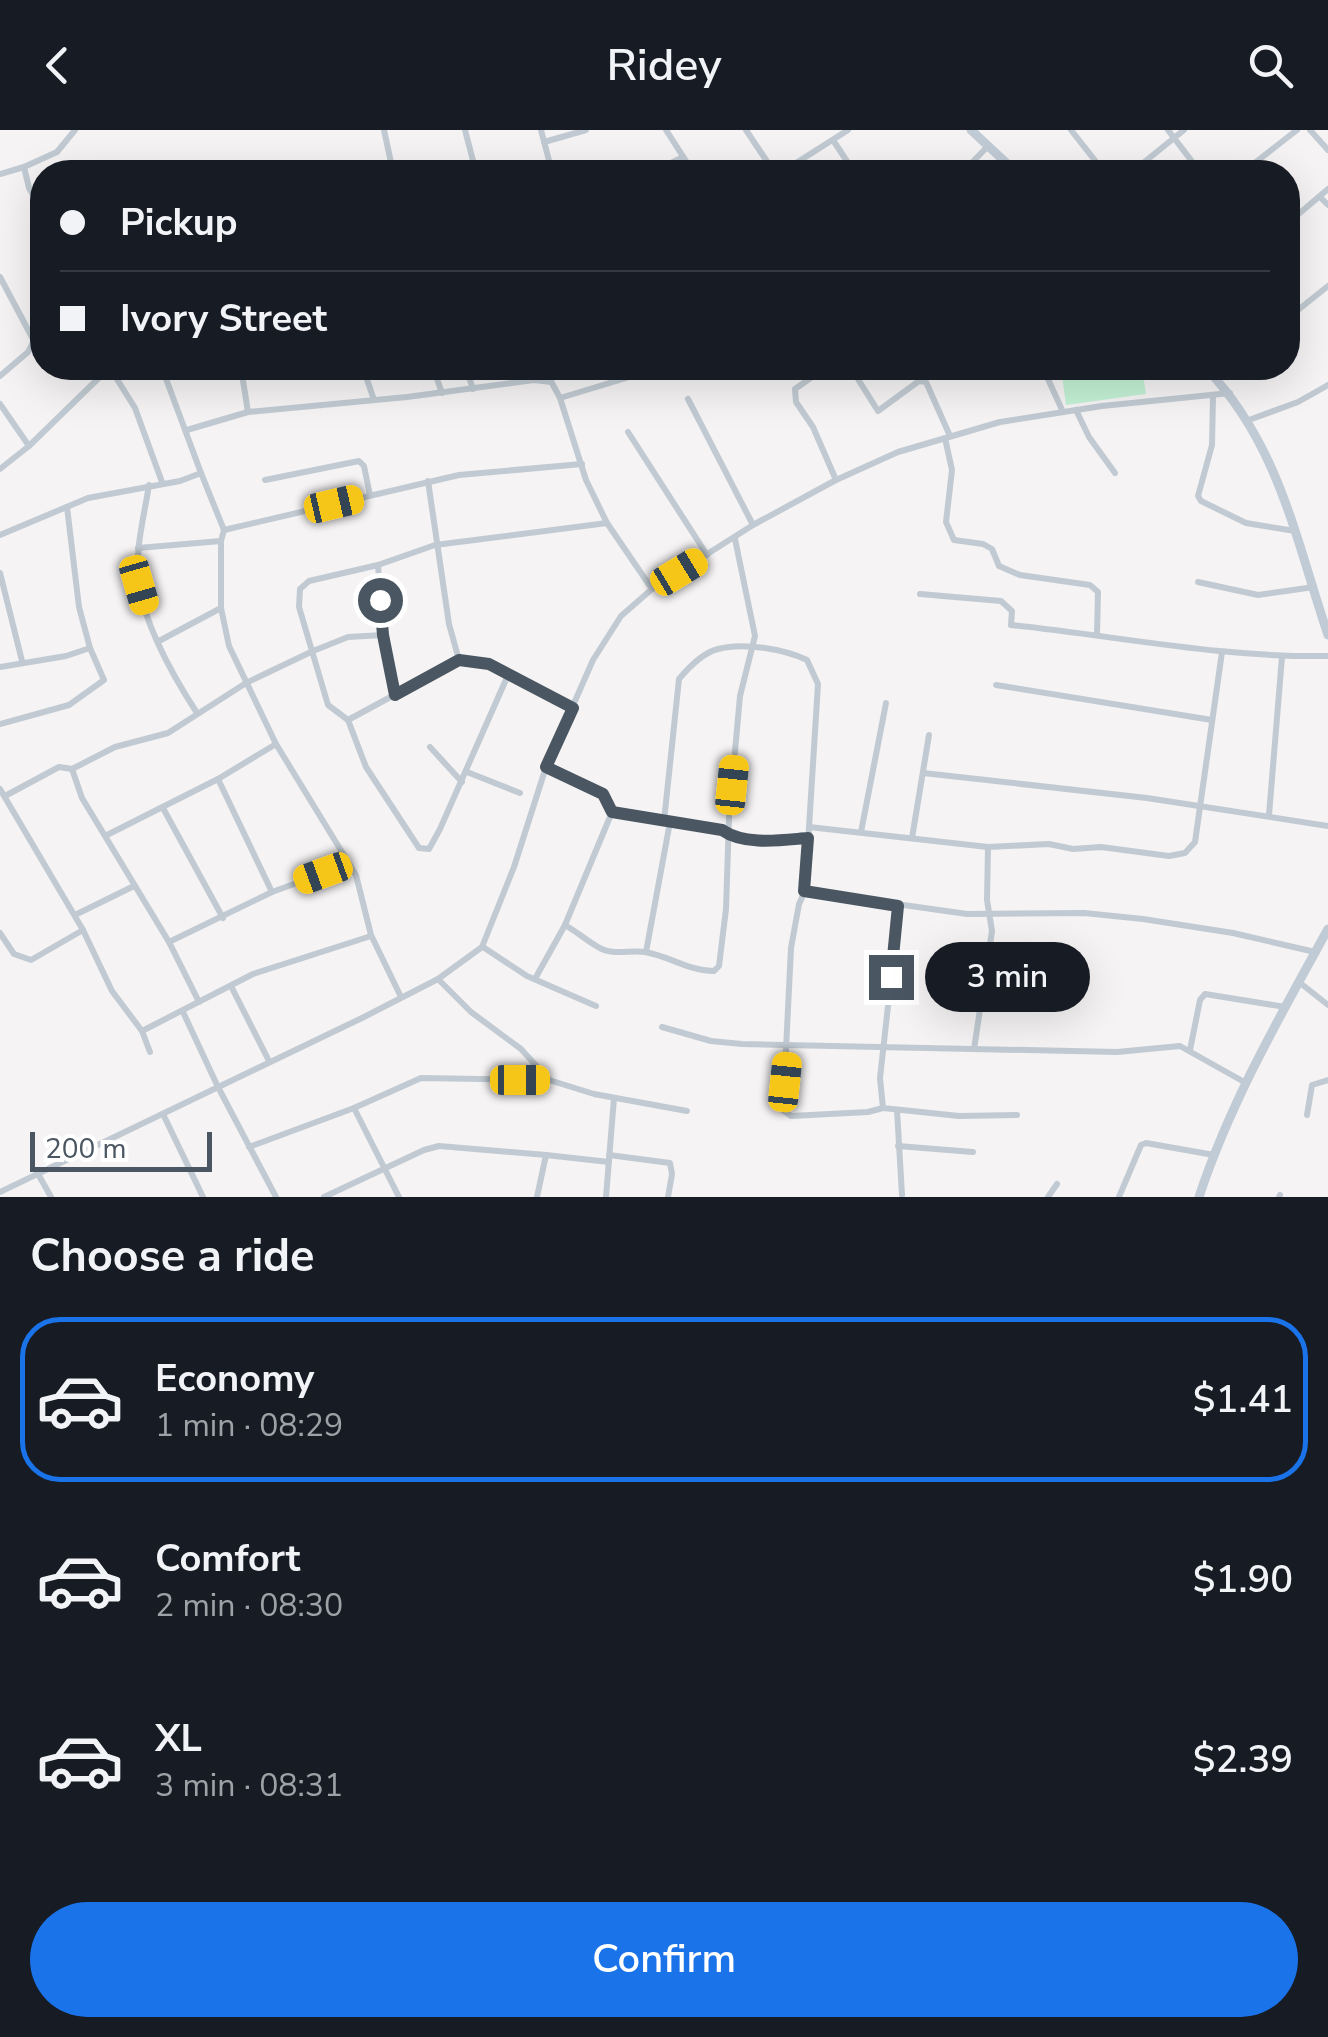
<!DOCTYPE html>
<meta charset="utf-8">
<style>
body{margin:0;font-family:"Nunito Sans",sans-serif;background:#20242c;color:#f1f3f6;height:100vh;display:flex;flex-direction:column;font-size:38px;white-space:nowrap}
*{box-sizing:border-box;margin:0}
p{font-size:32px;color:#9ea1a6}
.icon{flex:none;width:55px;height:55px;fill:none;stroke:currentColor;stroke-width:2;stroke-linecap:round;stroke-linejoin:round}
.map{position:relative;height:1067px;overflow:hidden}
.sheet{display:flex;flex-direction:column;background:#171b24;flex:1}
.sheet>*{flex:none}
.hud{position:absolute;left:30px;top:30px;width:1270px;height:220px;border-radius:40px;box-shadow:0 10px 40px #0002;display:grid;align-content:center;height:220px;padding:0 30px;background:#171b24}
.scale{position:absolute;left:30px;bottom:25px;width:182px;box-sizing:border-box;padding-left:10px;border:5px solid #4a5661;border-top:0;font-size:28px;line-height:35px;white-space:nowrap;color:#4a5661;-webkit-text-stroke:8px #fff;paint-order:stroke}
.end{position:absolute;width:45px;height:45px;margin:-22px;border:12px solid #4a5661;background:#fff;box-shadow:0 0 0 5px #fff}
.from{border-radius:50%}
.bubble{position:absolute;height:70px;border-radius:35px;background:#171b24;box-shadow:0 10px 40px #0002;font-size:32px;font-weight:600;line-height:70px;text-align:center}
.car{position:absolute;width:30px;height:60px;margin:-30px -15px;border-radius:12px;box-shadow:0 0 8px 2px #0007;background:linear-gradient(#f5c518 24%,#345 0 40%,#f5c518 0 76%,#345 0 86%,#f5c518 0)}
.hud b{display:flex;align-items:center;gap:35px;height:95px;font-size:38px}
.hud b+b{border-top:2px solid #363941}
.hud i{width:25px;height:25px;background:#f1f3f6}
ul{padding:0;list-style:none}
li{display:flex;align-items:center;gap:30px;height:165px;margin:0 20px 15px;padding:0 10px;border:5px solid transparent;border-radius:40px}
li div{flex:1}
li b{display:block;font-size:38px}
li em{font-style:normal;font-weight:600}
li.on{border-color:#1a73e8}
li>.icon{width:90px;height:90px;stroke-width:1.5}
h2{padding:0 30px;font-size:45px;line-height:120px}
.cta{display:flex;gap:20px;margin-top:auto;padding:20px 30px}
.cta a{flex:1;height:115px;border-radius:60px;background:#1a73e8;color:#fff;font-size:40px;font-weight:600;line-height:115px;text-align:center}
header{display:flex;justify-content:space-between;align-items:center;height:130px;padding:0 30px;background:#171b24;font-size:45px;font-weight:600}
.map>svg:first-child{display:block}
</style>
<header><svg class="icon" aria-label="back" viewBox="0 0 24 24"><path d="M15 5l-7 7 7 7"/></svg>Ridey<svg class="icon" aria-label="search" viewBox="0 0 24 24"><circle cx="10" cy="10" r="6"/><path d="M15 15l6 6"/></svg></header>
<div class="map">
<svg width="1328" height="1067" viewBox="0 0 1328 1067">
<rect width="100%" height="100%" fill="#f5f3f3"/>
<path fill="#c3f1d5" d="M1061 238H1142L1146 264 1066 275Z"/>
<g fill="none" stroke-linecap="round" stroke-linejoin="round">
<g stroke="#c1cad2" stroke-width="6">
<path d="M384 0 392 37 402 42"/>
<path d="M465 0 476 42"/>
<path d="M541 0 552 42"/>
<path d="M666 0 693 42"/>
<path d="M746 0 774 42"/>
<path d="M1071 0 1104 42"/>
<path d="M1168 0 1200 42"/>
<path d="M1310 0 1328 20"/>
<path d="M833 10 854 42"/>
<path d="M544 12 586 0"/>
<path d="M653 42 683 27"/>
<path d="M782 42 848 0"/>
<path d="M963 42 988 16"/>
<path d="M1132 42 1184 0"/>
<path d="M1243 42 1297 0"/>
<path d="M0 44 24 37"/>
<path d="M1320 67 1328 75"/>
<path d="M42 80 29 58 24 37 57 22 75 0"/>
<path d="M1288 93 1328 59"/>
<path d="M0 147 34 211 28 222 0 246"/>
<path d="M1288 188 1328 156"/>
<path d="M110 238 135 278 162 352"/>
<path d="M241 238 248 282"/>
<path d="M363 238 374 270"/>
<path d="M433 238 442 263"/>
<path d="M466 238 473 259"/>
<path d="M544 238 560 268 586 350 607 393 652 459"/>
<path d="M825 238 795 259 796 272 813 297 836 350"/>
<path d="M851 238 878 281 919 251 926 252 950 306"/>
<path d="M1043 238 1063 282"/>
<path d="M1214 246 1226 238"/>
<path d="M1213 266 1212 315 1198 366 1201 371 1246 393 1295 401"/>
<path d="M560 268 659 238"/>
<path d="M688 269 753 395"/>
<path d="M0 274 29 316"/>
<path d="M1076 280 1089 307 1115 343"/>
<path d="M1249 290 1298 272 1328 255"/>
<path d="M187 300 248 282 407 267 534 250 551 252"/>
<path d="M628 302 707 425"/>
<path d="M945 308 952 340 946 392 954 410 983 414 992 419 999 436 1020 445 1090 455 1098 462 1097 504"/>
<path d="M0 339 29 316 109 238"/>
<path d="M201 343 224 400 221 411V478L229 516 276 614 356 745 371 805 401 867"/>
<path d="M265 350 359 331 364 336 370 365"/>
<path d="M428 351 449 494 459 530 489 533 573 578"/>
<path d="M149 355C144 387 134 422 139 455 146 499 173 546 197 583"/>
<path d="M224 400 459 345 582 334"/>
<path d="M0 405 88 368 180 351 201 343 162 238"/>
<path d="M138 418 221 411"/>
<path d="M378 435 383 505 395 565"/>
<path d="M0 443 22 531"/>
<path d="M1198 452 1258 465 1314 457"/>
<path d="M920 464 1001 471 1012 481 1011 495C1117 506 1222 528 1328 526"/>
<path d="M159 511 221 478"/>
<path d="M0 537 66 526 90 518"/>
<path d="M508 545 440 699 429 719 419 718 366 637 348 590 328 575 299 477 300 459 309 451 378 435 435 415 607 393"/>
<path d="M996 555 1212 590"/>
<path d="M348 590 459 530"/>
<path d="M0 594 69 575 104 550 90 518 79 477 67 377"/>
<path d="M430 617 462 652"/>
<path d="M546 637 603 663 612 682 565 795C577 802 586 810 598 817 612 826 629 820 645 822 669 826 689 841 714 841L719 836 726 779 729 688 740 566 755 506 735 409"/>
<path d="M72 639 82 668 169 812 199 872"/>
<path d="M467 642 520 663"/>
<path d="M923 643 1147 668 1328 696"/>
<path d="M218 649 272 762"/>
<path d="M0 659 83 800 112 861 142 901 150 922"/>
<path d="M5 666 59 637 72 639 115 617 168 603 246 553 313 521 348 507 383 505"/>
<path d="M163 678 223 788"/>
<path d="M612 682 722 700C745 717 782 710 809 708"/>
<path d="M1269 685 1282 527"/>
<path d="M664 691 679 549C689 537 702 523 718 519 743 512 784 519 807 530L818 554 805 761 799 774 791 818 783 980 791 986 868 982 883 978"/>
<path d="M809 697 988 717 1049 714 1073 719 1101 717 1169 726 1185 723 1195 712 1222 522"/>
<path d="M861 702 886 573"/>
<path d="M107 705 218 649 276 614"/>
<path d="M912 708 929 605"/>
<path d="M805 761 967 784 1084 783 1143 789 1233 803 1315 822"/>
<path d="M899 777 880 948 883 978 959 986 1017 985"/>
<path d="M75 785 134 756"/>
<path d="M0 803 14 824 31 830 83 800"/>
<path d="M169 812 272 762 349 734"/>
<path d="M483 817 527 846 596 876"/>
<path d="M646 822 670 692"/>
<path d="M536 847 565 795"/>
<path d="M438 849 471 882 521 919 549 950 594 964 687 981"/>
<path d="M984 849 1031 853"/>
<path d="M1299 852 1328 875"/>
<path d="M231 856 269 931"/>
<path d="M183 882 218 957 276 1067"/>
<path d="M662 897 711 911 742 914 1117 922 1180 916 1246 953"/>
<path d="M142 901 253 844 371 806"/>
<path d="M974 919 992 801 987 770 988 717"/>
<path d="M1190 920 1200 870 1205 864 1285 877"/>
<path d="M354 978 399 1067"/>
<path d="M897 980 902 1065"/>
<path d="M163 984 203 1067"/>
<path d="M1307 985 1312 955 1328 950"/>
<path d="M898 1016 973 1022"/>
<path d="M249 1017 354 978 421 948 549 950"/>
<path d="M609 1025 670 1033 672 1044 668 1067"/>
<path d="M37 1042 51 1067"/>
<path d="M0 1062 364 887 438 849 482 817 514 737 546 637 593 530 621 486 652 459 753 395 836 350 898 322 1000 292 1102 276 1230 263"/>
<path d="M324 1067 424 1020 439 1016 546 1025"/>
<path d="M537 1067 546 1025 609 1032"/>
<path d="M606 1067 614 968"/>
<path d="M1048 1067 1057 1054"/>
<path d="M1119 1067 1141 1015 1146 1013 1214 1025"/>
<path d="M1279 1067 1280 1065"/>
</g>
<g stroke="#c1cbd6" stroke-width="9">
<path d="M971 0 1016 42"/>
<path d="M1206 238C1279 315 1295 407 1328 505"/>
<path d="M1199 1067C1230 973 1280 886 1328 799"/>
</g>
</g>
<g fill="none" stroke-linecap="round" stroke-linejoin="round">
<path stroke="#4a5661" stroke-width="12" d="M380 470 383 505 395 565 459 530 489 534 573 578 546 637 603 664 612 682 722 700C745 716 782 710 808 708L804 761 898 776 891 847"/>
</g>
</svg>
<div class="scale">200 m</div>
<i class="end from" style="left:380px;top:470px"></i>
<i class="end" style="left:891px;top:847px"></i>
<div class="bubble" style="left:925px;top:812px;width:165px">3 min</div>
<i class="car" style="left:334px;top:374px;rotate:77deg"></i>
<i class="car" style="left:679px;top:442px;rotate:59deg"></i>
<i class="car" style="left:139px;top:455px;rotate:164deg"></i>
<i class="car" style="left:732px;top:655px;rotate:6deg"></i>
<i class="car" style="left:323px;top:743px;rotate:250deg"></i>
<i class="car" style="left:520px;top:950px;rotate:90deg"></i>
<i class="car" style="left:785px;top:952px;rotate:6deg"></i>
<div class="hud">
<b><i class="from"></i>Pickup</b>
<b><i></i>Ivory Street</b>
</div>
</div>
<section class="sheet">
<h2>Choose a ride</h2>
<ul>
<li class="on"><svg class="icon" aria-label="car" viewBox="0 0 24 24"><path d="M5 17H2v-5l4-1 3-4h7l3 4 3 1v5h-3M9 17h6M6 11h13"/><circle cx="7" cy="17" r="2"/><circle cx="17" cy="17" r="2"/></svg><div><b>Economy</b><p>1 min · 08:29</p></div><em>$1.41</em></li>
<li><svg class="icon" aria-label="car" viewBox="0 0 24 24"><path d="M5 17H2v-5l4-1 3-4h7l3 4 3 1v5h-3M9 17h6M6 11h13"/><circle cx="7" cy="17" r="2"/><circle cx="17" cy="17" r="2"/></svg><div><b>Comfort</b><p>2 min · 08:30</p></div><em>$1.90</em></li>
<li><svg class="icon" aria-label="car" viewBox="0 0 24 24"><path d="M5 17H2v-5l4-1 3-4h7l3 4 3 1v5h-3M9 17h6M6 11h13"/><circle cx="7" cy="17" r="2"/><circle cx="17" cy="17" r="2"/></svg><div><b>XL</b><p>3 min · 08:31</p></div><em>$2.39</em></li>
</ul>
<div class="cta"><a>Confirm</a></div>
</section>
